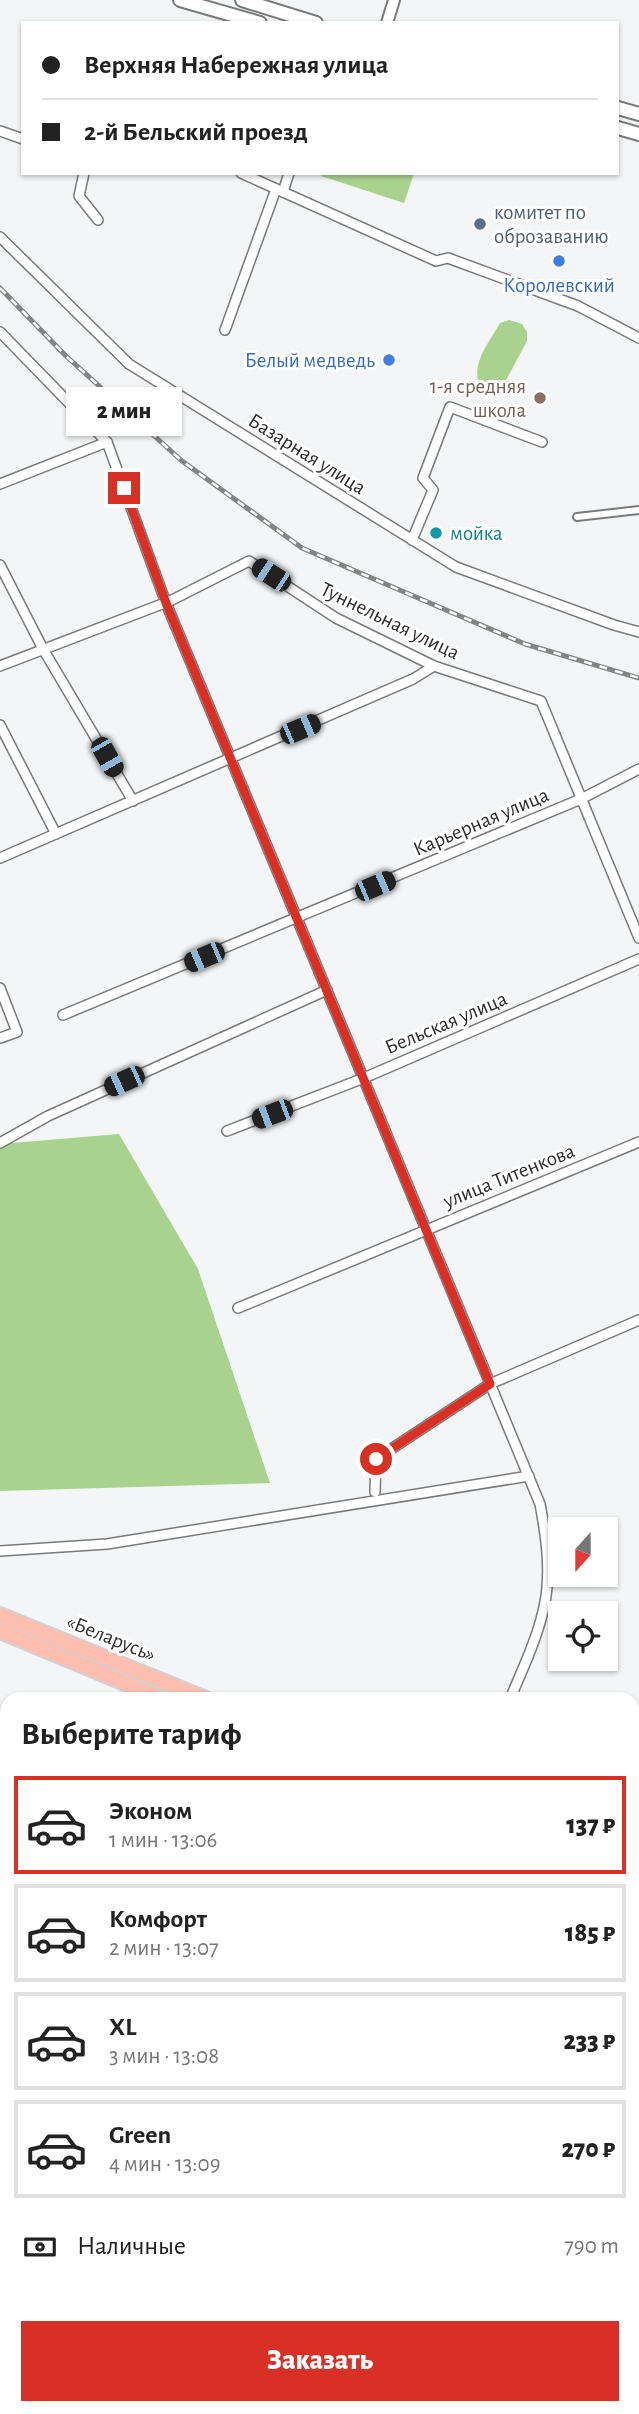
<!DOCTYPE html>
<html lang="ru">
<meta charset="utf-8">
<style>
body{margin:0;font-family:"Alegreya Sans",sans-serif;background:#f6f6f6;color:#222;height:100vh;display:flex;flex-direction:column;font-size:26px;white-space:nowrap}
*{box-sizing:border-box;margin:0}
p{font-size:23px;color:#767676}
.icon{flex:none;width:38px;height:38px;fill:none;stroke:currentColor;stroke-width:2;stroke-linecap:round;stroke-linejoin:round}
.map{position:relative;flex:1;overflow:hidden}
.details{position:absolute;left:0px;top:1692px;width:640px;height:723px;display:flex;flex-direction:column;background:#fff;border-radius:21px 21px 0 0;box-shadow:0 2px 5px #0004}
.details>*{flex:none}
.banner{position:absolute;left:21px;top:21px;width:598px;height:154px;border-radius:0px;box-shadow:0 2px 5px #0004;display:grid;align-content:center;height:154px;padding:0 21px;background:#fff}
.needle{width:46px;rotate:201deg}
.controls{position:absolute;left:548px;top:1517px;display:grid;gap:14px}
.controls a{display:grid;place-items:center;width:70px;height:70px;border-radius:0px;background:#fff;box-shadow:0 2px 5px #0004;font-size:35px}
.end{position:absolute;width:32px;height:32px;margin:-16px;border:9px solid #d93025;background:#fff;box-shadow:0 0 0 4px #fff}
.from{border-radius:50%}
.bubble{position:absolute;height:49px;border-radius:0px;background:#fff;box-shadow:0 2px 5px #0004;font-size:23px;font-weight:800;line-height:49px;text-align:center}
.car{position:absolute;width:21px;height:42px;margin:-21px -10px;border-radius:9px;box-shadow:0 0 5px 2px #0007;background:linear-gradient(#222 24%,#8ab4d8 0 40%,#222 0 76%,#8ab4d8 0 86%,#222 0)}
.banner b{display:flex;align-items:center;gap:24px;height:66px;font-size:26px}
.banner b+b{border-top:2px solid #e0e0e0}
.banner i{width:18px;height:18px;background:#222}
ul{padding:0;list-style:none}
li{display:flex;align-items:center;gap:21px;height:98px;margin:0 14px 10px;padding:0 7px;border:4px solid #e0e0e0;border-radius:0px}
li div{flex:1}
li b{display:block;font-size:26px}
li em{font-style:normal;font-weight:800}
li.selected{border-color:#d93025}
li>.icon{width:63px;height:63px;stroke-width:1.5}
h2{padding:0 21px;font-size:32px;line-height:84px}
.pay{display:flex;align-items:center;gap:18px;height:77px;padding:0 21px;font-size:26px}
.pay p{margin-inline-start:auto}
.action{display:flex;gap:14px;margin-top:auto;padding:14px 21px}
.action a{flex:1;height:80px;border-radius:0px;background:#d93025;color:#fff;font-size:28px;font-weight:800;line-height:80px;text-align:center}
.map>svg:first-child{display:block}
</style>
<div class="map">
<svg width="639" height="2414" viewBox="0 0 639 2414">
<rect width="100%" height="100%" fill="#f4f5f6"/>
<g fill="#a9d28f">
<path d="M322 173H414L404 203 321 176Z"/>
<path d="M509 320 522 324 527 332V341L504 384 496 390 482 391C468 366 488 345 500 323Z"/>
<path d="M119 1134 198 1269 270 1483 0 1491V1144Z"/>
</g>
<g fill="none" stroke-linecap="round" stroke-linejoin="round">
<g stroke="#797a7b" stroke-width="10">
<path id="pedestrian" d="M577 517 639 510"/>
</g>
<g stroke="#797a7b" stroke-width="12">
<g id="minor">
<path d="M0 131 23 139"/>
<path d="M84 173 79 196 98 220"/>
<path d="M241 173 436 261 448 258 578 306 639 338"/>
<path d="M283 192 289 173"/>
<path d="M0 237 129 364 456 567 614 625 639 632"/>
<path d="M225 330 276 189"/>
<path d="M0 332 107 442 166 603 540 1504C546 1536 551 1570 545 1602 539 1635 523 1668 510 1699"/>
<path d="M0 484 107 442"/>
<path d="M412 540 433 490 423 478 450 407 542 442"/>
<path d="M0 565 43 649 133 801"/>
<path d="M0 666 170 601 249 561 336 618 434 666 541 701 639 938"/>
<path d="M0 725 56 834"/>
<path d="M0 858 413 679 434 666"/>
<path d="M0 988 17 1032 0 1038"/>
<path d="M63 1015 581 799 639 769"/>
<path d="M227 1131 364 1078 639 959"/>
<path d="M0 1143 48 1116 327 990"/>
<path d="M238 1308 639 1142"/>
<path d="M375 1492 376 1459 490 1384 639 1320"/>
<path d="M0 1551 107 1544 529 1476"/>
</g>
</g>
<g stroke="#797a7b" stroke-width="14">
<path id="tertiary" d="M387 23 394 0"/>
</g>
<g stroke="#797a7b" stroke-width="16">
<g id="secondary">
<path d="M180 0 260 23"/>
<path d="M242 0 316 23"/>
<path d="M618 108 639 114"/>
<path d="M618 128 639 134"/>
</g>
</g>
<g stroke="#d1d1d1" stroke-width="18">
<g id="trunk">
<path d="M0 1615 206 1699"/>
<path d="M0 1631 163 1699"/>
<path d="M634 1872 639 1874"/>
<path d="M634 1886 639 1888"/>
</g>
</g>
<use href="#pedestrian" stroke="#fff" stroke-width="6"/>
<use href="#minor" stroke="#fff" stroke-width="9"/>
<use href="#tertiary" stroke="#fff" stroke-width="10"/>
<use href="#secondary" stroke="#fff" stroke-width="12"/>
<use href="#trunk" stroke="#febeaf" stroke-width="14"/>
<g stroke="#838484" stroke-width="5">
<path id="rail" d="M0 288 66 356 182 461 302 548 525 644 639 678"/>
</g>
<use href="#rail" stroke="#fff" stroke-width="2.5" stroke-dasharray="8" stroke-linecap="butt"/>
</g>
<g fill="none" stroke-linecap="round" stroke-linejoin="round">
<path stroke="#d93025" stroke-width="9" d="M124 488 166 603 490 1384 376 1459"/>
</g>
<circle fill="#5c6f8a" stroke="#fff" stroke-width="2.5" cx="480" cy="224" r="7"/>
<g fill="#3f7fe0" stroke="#fff" stroke-width="2.5">
<circle cx="559" cy="261" r="7"/>
<circle cx="389" cy="360" r="7"/>
</g>
<circle fill="#8d6e63" stroke="#fff" stroke-width="2.5" cx="540" cy="398" r="7"/>
<circle fill="#0f9aa8" stroke="#fff" stroke-width="2.5" cx="436" cy="533" r="7"/>
<g text-anchor="middle" dominant-baseline="central" stroke-width="6" stroke-linejoin="round" paint-order="stroke">
<g font-size="21" fill="#4e5e75" stroke="#fff" text-anchor="start">
<text x="494" y="212">комитет по<tspan x="494" dy="24">оброзаванию</tspan></text>
</g>
<g font-size="21" fill="#366cbe" stroke="#fff">
<text x="559" y="285">Королевский</text>
<text x="375" y="360" text-anchor="end">Белый медведь</text>
</g>
<g font-size="21" fill="#785e54" stroke="#fff" text-anchor="end">
<text x="526" y="386">1-я средняя<tspan x="526" dy="24">школа</tspan></text>
</g>
<g font-size="21" fill="#2c2c2c" stroke="#fff">
<text transform="translate(307 454) rotate(32)">Базарная улица</text>
<text transform="translate(390 621) rotate(26)">Туннельная улица</text>
<text transform="translate(481 822) rotate(-23)">Карьерная улица</text>
<text transform="translate(446 1023) rotate(-23)">Бельская улица</text>
<text transform="translate(509 1176) rotate(-22)">улица Титенкова</text>
<text transform="translate(111 1638) rotate(22)">«Беларусь»</text>
</g>
<g font-size="21" fill="#0d838f" stroke="#fff" text-anchor="start">
<text x="450" y="533">мойка</text>
</g>
</g>
</svg>
<div class="controls">
<a><svg class="needle" viewBox="-14 -14 28 28"><path d="M0-13l5 13h-10z" fill="#e53935"/><path d="M0 13l5-13h-10z" fill="#767676"/></svg></a>
<a><svg class="icon" aria-label="locate" viewBox="0 0 24 24"><circle cx="12" cy="12" r="6"/><path d="M12 2v4M12 18v4M2 12h4M18 12h4"/></svg></a>
</div>
<i class="end from" style="left:376px;top:1459px"></i>
<i class="end" style="left:124px;top:488px"></i>
<div class="bubble" style="left:66px;top:387px;width:116px">2 мин</div>
<i class="car" style="left:271px;top:575px;rotate:303deg"></i>
<i class="car" style="left:300px;top:729px;rotate:67deg"></i>
<i class="car" style="left:107px;top:757px;rotate:150deg"></i>
<i class="car" style="left:375px;top:886px;rotate:67deg"></i>
<i class="car" style="left:204px;top:957px;rotate:247deg"></i>
<i class="car" style="left:124px;top:1081px;rotate:246deg"></i>
<i class="car" style="left:272px;top:1114px;rotate:249deg"></i>
<div class="banner">
<b><i class="from"></i>Верхняя Набережная улица</b>
<b><i></i>2-й Бельский проезд</b>
</div>
<section class="details">
<h2>Выберите тариф</h2>
<ul>
<li class="selected"><svg class="icon" aria-label="car" viewBox="0 0 24 24"><path d="M5 17H2v-5l4-1 3-4h7l3 4 3 1v5h-3M9 17h6M6 11h13"/><circle cx="7" cy="17" r="2"/><circle cx="17" cy="17" r="2"/></svg><div><b>Эконом</b><p>1 мин · 13:06</p></div><em>137 ₽</em></li>
<li><svg class="icon" aria-label="car" viewBox="0 0 24 24"><path d="M5 17H2v-5l4-1 3-4h7l3 4 3 1v5h-3M9 17h6M6 11h13"/><circle cx="7" cy="17" r="2"/><circle cx="17" cy="17" r="2"/></svg><div><b>Комфорт</b><p>2 мин · 13:07</p></div><em>185 ₽</em></li>
<li><svg class="icon" aria-label="car" viewBox="0 0 24 24"><path d="M5 17H2v-5l4-1 3-4h7l3 4 3 1v5h-3M9 17h6M6 11h13"/><circle cx="7" cy="17" r="2"/><circle cx="17" cy="17" r="2"/></svg><div><b>XL</b><p>3 мин · 13:08</p></div><em>233 ₽</em></li>
<li><svg class="icon" aria-label="car" viewBox="0 0 24 24"><path d="M5 17H2v-5l4-1 3-4h7l3 4 3 1v5h-3M9 17h6M6 11h13"/><circle cx="7" cy="17" r="2"/><circle cx="17" cy="17" r="2"/></svg><div><b>Green</b><p>4 мин · 13:09</p></div><em>270 ₽</em></li>
</ul>
<div class="pay"><svg class="icon" aria-label="cash" viewBox="0 0 24 24"><path d="M3 7h18v10H3z"/><circle cx="12" cy="12" r="2"/></svg>Наличные<p>790 m</p></div>
<div class="action"><a>Заказать</a></div>
</section>
</div>
